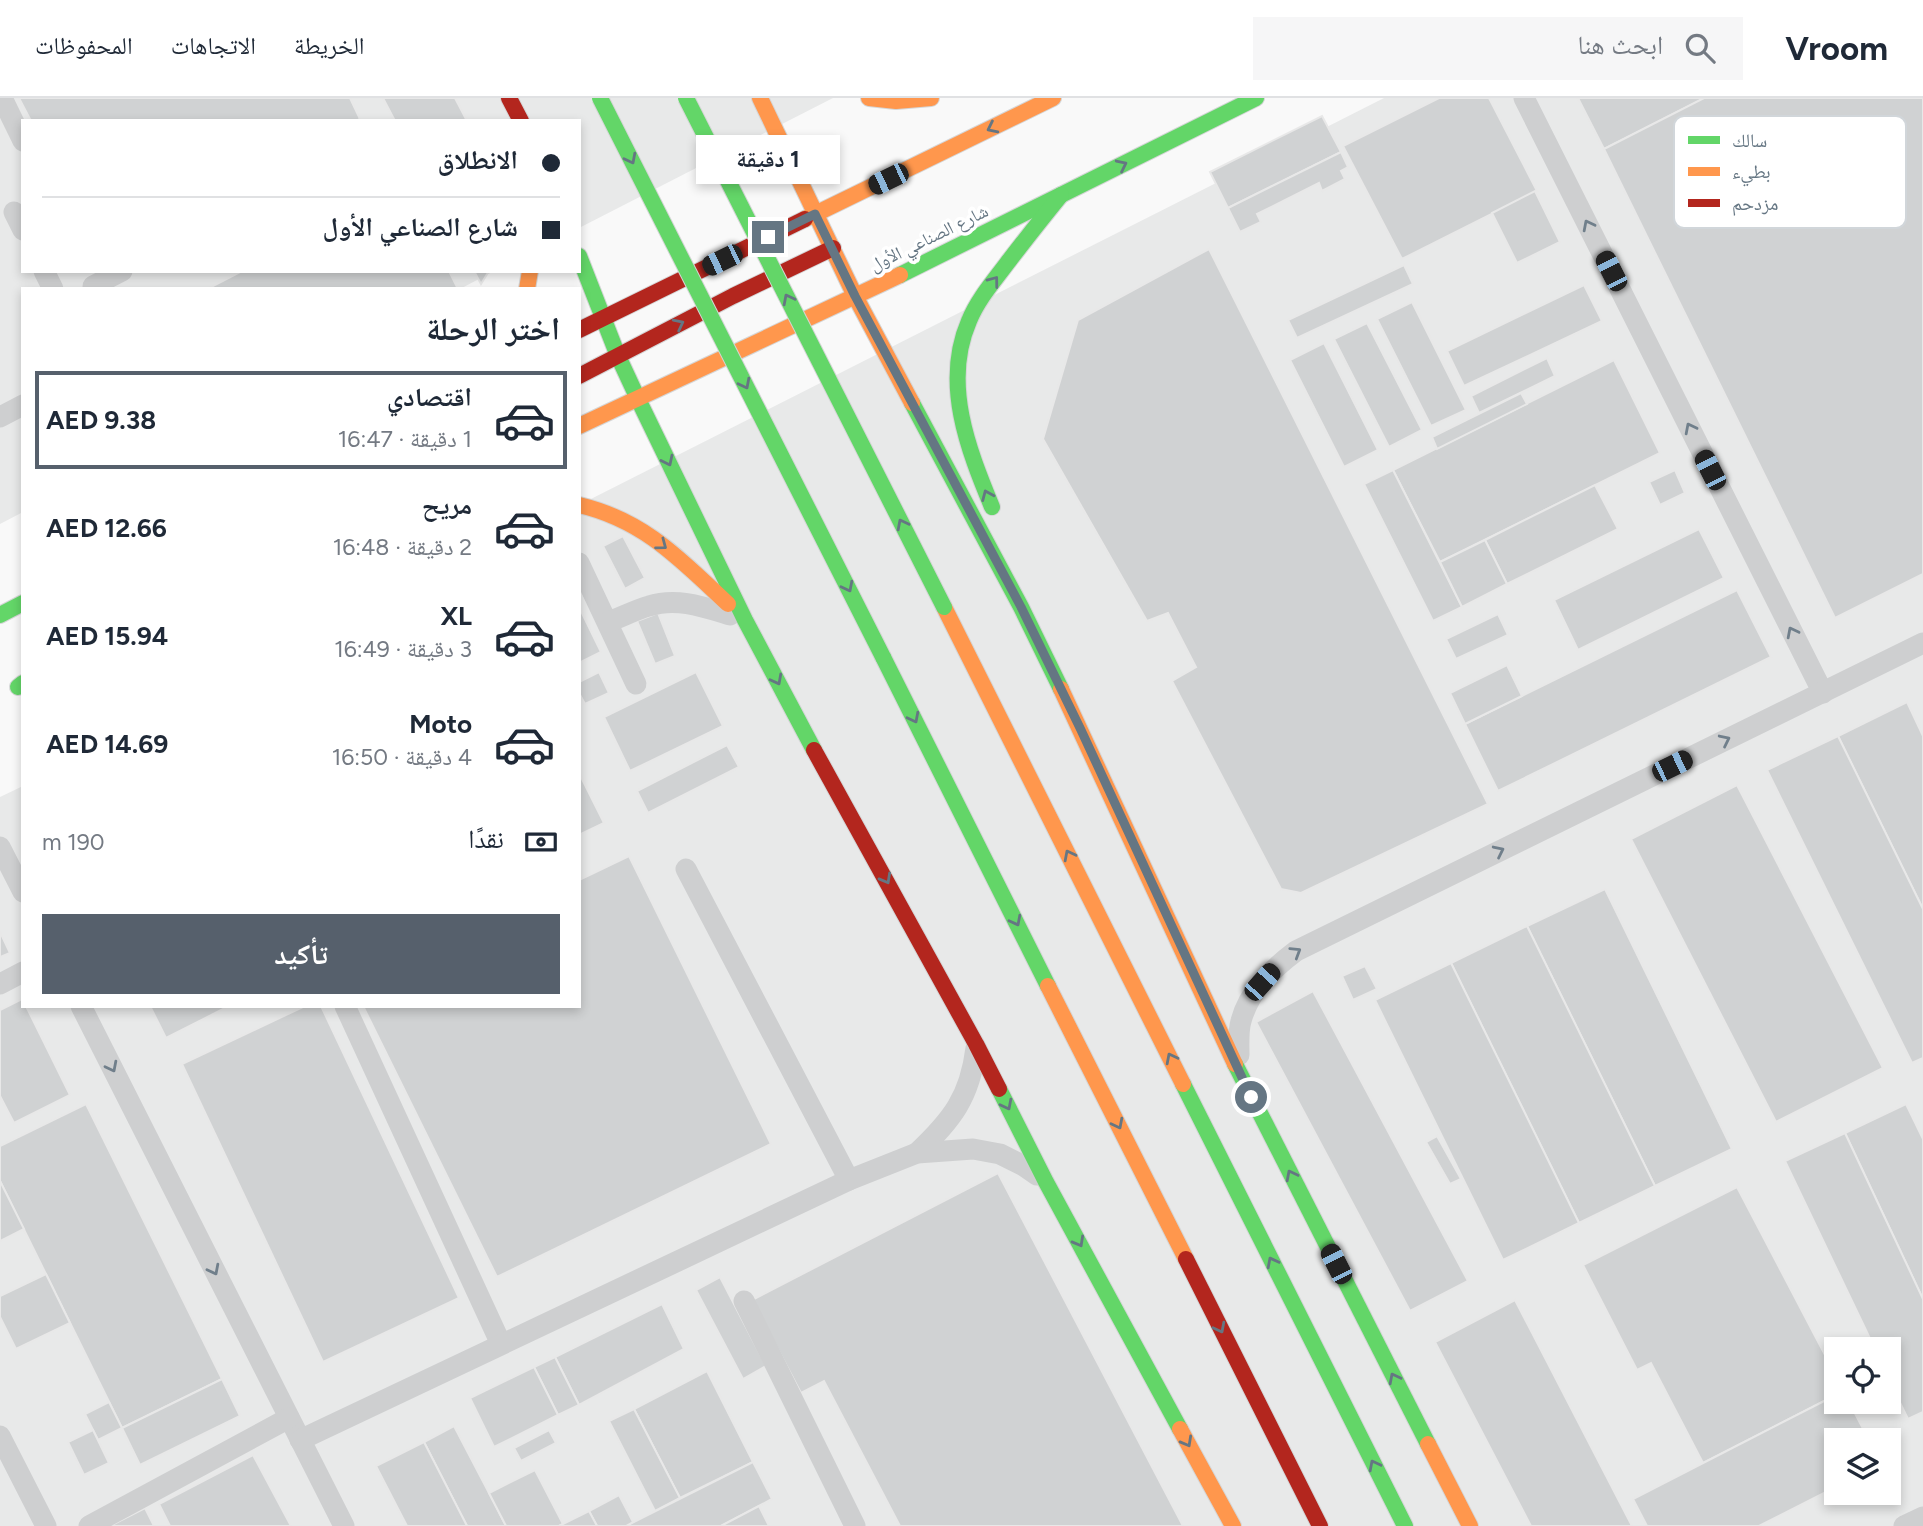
<!DOCTYPE html>
<html lang="ar">
<meta charset="utf-8">
<style>
body{margin:0;font-family:Figtree,"Noto Naskh Arabic",sans-serif;background:#f6f6f7;color:#1f2937;direction:rtl;height:100vh;display:flex;flex-direction:column;font-size:26px;white-space:nowrap}
*{box-sizing:border-box;margin:0}
p{font-size:23px;color:#747a83}
.icon{flex:none;width:38px;height:38px;fill:none;stroke:currentColor;stroke-width:2;stroke-linecap:round;stroke-linejoin:round}
.map{position:relative;flex:1;overflow:hidden;direction:ltr}
.drawer{position:absolute;left:21px;top:189px;width:560px;height:721px;display:flex;flex-direction:column;background:#fff;border-radius:0px;box-shadow:0 4px 10px #0003;direction:rtl}
.drawer>*{flex:none}
.top-card{position:absolute;left:21px;top:21px;width:560px;height:154px;border-radius:0px;box-shadow:0 4px 10px #0003;direction:rtl;display:grid;align-content:center;height:154px;padding:0 21px;background:#fff}
.fabs{position:absolute;left:1824px;top:1239px;display:grid;gap:14px}
.fabs a{display:grid;place-items:center;width:77px;height:77px;border-radius:0px;background:#fff;box-shadow:0 4px 10px #0003;font-size:35px}
.end{position:absolute;width:32px;height:32px;margin:-16px;border:9px solid #657683;background:#fff;box-shadow:0 0 0 4px #fff}
.from{border-radius:50%}
.bubble{position:absolute;height:49px;border-radius:0px;background:#fff;box-shadow:0 4px 10px #0003;font-size:23px;font-weight:700;line-height:49px;text-align:center;direction:rtl}
.car{position:absolute;width:21px;height:42px;margin:-21px -10px;border-radius:9px;box-shadow:0 0 5px 2px #0007;background:linear-gradient(#222 24%,#8ab4d8 0 40%,#222 0 76%,#8ab4d8 0 86%,#222 0)}
.top-card b{display:flex;align-items:center;gap:24px;height:66px;font-size:26px}
.top-card b+b{border-top:2px solid #e0e1e3}
.top-card i{width:18px;height:18px;background:#1f2937}
ul{padding:0;list-style:none}
li{display:flex;align-items:center;gap:21px;height:98px;margin:0 14px 10px;padding:0 7px;border:4px solid transparent;border-radius:0px}
li div{flex:1}
li b{display:block;font-size:26px}
li em{font-style:normal;font-weight:700}
li.selected{border-color:#56606c}
li>.icon{width:63px;height:63px;stroke-width:1.5}
h2{padding:0 21px;font-size:32px;line-height:84px}
.pay{display:flex;align-items:center;gap:18px;height:77px;padding:0 21px;font-size:26px}
.pay p{margin-inline-start:auto}
.cta{display:flex;gap:14px;margin-top:auto;padding:14px 21px}
.cta a{flex:1;height:80px;border-radius:0px;background:#56606c;color:#fff;font-size:28px;font-weight:700;line-height:80px;text-align:center}
header{display:flex;align-items:center;gap:42px;box-sizing:border-box;height:98px;padding:0 35px;background:#fff;border-bottom:2px solid #e0e1e3}
header strong{font-size:33px}
nav{display:flex;gap:38px;margin-inline-start:auto;font-size:24px}
.search{width:490px;height:63px;background:#f6f6f7;display:flex;align-items:center;gap:18px;box-sizing:border-box;padding:0 24px;border-radius:0px;color:#747a83;font-size:26px}
.map>svg:first-child{display:block}
</style>
<header>
<strong>Vroom</strong>
<div class="search"><svg class="icon" aria-label="search" viewBox="0 0 24 24"><circle cx="10" cy="10" r="6"/><path d="M15 15l6 6"/></svg>ابحث هنا</div>
<nav><a>الخريطة</a><a>الاتجاهات</a><a>المحفوظات</a></nav>
</header>
<div class="map">
<svg width="1923" height="1428" viewBox="0 0 1923 1428">
<rect width="100%" height="100%" fill="#f9f9f9"/>
<g fill="#e8e9e9" fill-rule="evenodd">
<path d="M0 0H833L579 130V23H23V173H494L460 191H23V414L0 426Z"/>
<path d="M1384 0H1923V1428H0V699L23 688V908H579V407ZM1836 1251H1888V1304H1836ZM1836 1342H1888V1395H1836Z"/>
</g>
<g fill="#d0d2d3" stroke="#e8e8e8" stroke-width="2">
<path d="M19 0H350L360 21 356 23H31Z"/>
<path d="M383 0H455L467 23H395Z"/>
<path d="M1439 0H1489L1537 93 1402 161 1343 48Z"/>
<path d="M1578 0H1703V1L1604 51Z"/>
<path d="M1923 0V476L1835 520 1604 51 1704 0Z"/>
<path d="M1322 18 1341 54 1228 110 1210 74Z"/>
<path d="M1341 54 1348 69 1341 73 1345 81 1322 93 1319 85 1257 116 1261 124 1240 134 1228 110Z"/>
<path d="M1535 93 1560 144 1517 165 1492 115Z"/>
<path d="M1209 151 1488 706 1301 795 1281 791 1172 583 1196 569 1168 515 1147 523 1043 341 1078 222Z"/>
<path d="M1404 167 1413 186 1297 240 1288 222Z"/>
<path d="M242 173H449L458 191H207Z"/>
<path d="M474 173H489L481 186Z"/>
<path d="M1584 187 1602 223 1464 288 1447 253Z"/>
<path d="M1412 204 1466 312 1431 328 1377 221Z"/>
<path d="M1367 225 1422 332 1389 349 1334 241Z"/>
<path d="M1324 245 1378 352 1344 369 1290 262Z"/>
<path d="M1547 260 1555 278 1479 315 1471 298Z"/>
<path d="M1614 262 1660 355 1440 464 1393 372Z"/>
<path d="M1521 295 1527 306 1437 351 1432 339Z"/>
<path d="M1393 372 1462 509 1433 523 1364 386Z"/>
<path d="M1675 372 1685 395 1660 407 1649 384Z"/>
<path d="M1595 387 1618 431 1507 486 1485 442Z"/>
<path d="M1699 431 1724 480 1578 552 1554 502Z"/>
<path d="M623 438 645 480 625 491 603 448Z"/>
<path d="M1485 442 1507 486 1462 509 1440 464Z"/>
<path d="M1737 492 1771 559 1498 693 1465 626Z"/>
<path d="M579 509 601 554 579 565Z"/>
<path d="M658 515 675 558 655 566 637 523Z"/>
<path d="M1498 516 1508 537 1456 561 1446 541Z"/>
<path d="M1507 567 1522 598 1465 626 1450 595Z"/>
<path d="M599 574 609 595 585 606 579 595V584Z"/>
<path d="M696 574 723 628 630 673 604 619Z"/>
<path d="M1907 604 1923 638V811L1838 638Z"/>
<path d="M1838 638 1923 811V960L1912 965 1767 672Z"/>
<path d="M727 647 739 669 648 715 637 693Z"/>
<path d="M579 675 604 725 579 737Z"/>
<path d="M1737 687 1883 970 1776 1024 1631 741Z"/>
<path d="M629 758 771 1046 497 1179 363 908H579V782Z"/>
<path d="M1605 791 1732 1051 1655 1088 1527 828Z"/>
<path d="M1527 828 1655 1088 1579 1125 1451 865Z"/>
<path d="M0 834 10 855 0 859Z"/>
<path d="M1451 865 1579 1125 1503 1162 1375 902Z"/>
<path d="M1365 868 1377 891 1353 902 1342 878Z"/>
<path d="M1313 893 1468 1183 1410 1213 1256 924Z"/>
<path d="M22 901 23 908H26L70 997 14 1025 0 998V912Z"/>
<path d="M150 908H229L166 940Z"/>
<path d="M305 908H321L459 1200 323 1264 182 966Z"/>
<path d="M86 1006 222 1281 122 1330 0 1083V1048Z"/>
<path d="M1906 1006 1923 1041V1201L1845 1035Z"/>
<path d="M1845 1035 1923 1201V1314L1908 1321 1888 1280V1251H1875L1785 1063Z"/>
<path d="M1437 1038 1461 1081 1450 1086 1426 1044Z"/>
<path d="M998 1075 1183 1428H900L824 1283 801 1295 752 1202Z"/>
<path d="M0 1083 24 1131 0 1143Z"/>
<path d="M1737 1089 1836 1278V1297L1703 1365 1651 1265 1637 1272 1583 1167Z"/>
<path d="M46 1176 70 1225 16 1251 0 1219V1198Z"/>
<path d="M720 1179 766 1268 743 1281 696 1192Z"/>
<path d="M1515 1202 1632 1428H1531L1435 1244Z"/>
<path d="M662 1206 684 1251 579 1307 555 1259Z"/>
<path d="M555 1259 579 1307 558 1317 534 1269Z"/>
<path d="M534 1269 558 1317 494 1349 470 1300Z"/>
<path d="M707 1273 753 1364 680 1400 634 1311Z"/>
<path d="M222 1281 240 1318 140 1367 122 1330Z"/>
<path d="M1836 1297V1304H1849L1869 1342H1836V1389L1759 1428H1647L1633 1401Z"/>
<path d="M109 1304 122 1330 98 1342 85 1316Z"/>
<path d="M634 1311 680 1400 655 1413 609 1323Z"/>
<path d="M454 1328 489 1395 506 1428H467L424 1344Z"/>
<path d="M93 1332 109 1365 84 1377 68 1344Z"/>
<path d="M549 1332 556 1345 521 1363 514 1350Z"/>
<path d="M424 1344 467 1428H407L376 1368Z"/>
<path d="M253 1357 291 1428H170L159 1406Z"/>
<path d="M753 1364 772 1401 721 1428H626Z"/>
<path d="M535 1372 563 1426 559 1428H506L489 1395Z"/>
<path d="M619 1397 633 1424 626 1428H597L589 1413Z"/>
<path d="M759 1408 769 1428H721Z"/>
<path d="M145 1410 154 1428H110Z"/>
<path d="M589 1413 597 1428H559Z"/>
</g>
<g fill="none" stroke-linecap="round" stroke-linejoin="round">
<g stroke="#d5d6d7" stroke-width="18">
<g id="fast">
<path d="M579 158 618 258 638 301 745 522 814 652"/>
<path d="M900 177 1256 0"/>
<path d="M912 305 1021 509 1061 591"/>
<path d="M992 409C968 351 942 285 969 223 978 201 994 183 1008 164 1025 142 1043 119 1061 97"/>
<path d="M0 517 23 505"/>
<path d="M883 559 1048 888"/>
<path d="M18 589 23 585"/>
<path d="M1235 966 1428 1346"/>
<path d="M1183 986 1405 1428"/>
<path d="M999 991 1046 1084 1180 1331"/>
</g>
</g>
<g stroke="#d5d6d7" stroke-width="18">
<g id="slow">
<path d="M760 0 855 198 912 305"/>
<path d="M869 0 896 3 931 0"/>
<path d="M805 121 1053 0"/>
<path d="M527 191 530 173"/>
<path d="M579 328 900 177"/>
<path d="M579 407C644 422 681 462 728 506"/>
<path d="M944 509 1183 986"/>
<path d="M1061 591 1235 966"/>
<path d="M1048 888 1186 1161"/>
<path d="M1180 1331 1233 1428"/>
<path d="M1428 1346 1470 1428"/>
</g>
</g>
<g stroke="#d5d6d7" stroke-width="18">
<g id="jam">
<path d="M509 0 521 23"/>
<path d="M579 232 805 121"/>
<path d="M579 278 733 198 833 150"/>
<path d="M814 652 976 946 999 991"/>
<path d="M1186 1161 1320 1428"/>
</g>
</g>
<g stroke="#cecfd0" stroke-width="21">
<path d="M2 0 23 43"/>
<path d="M1524 0 1823 595"/>
<path d="M14 114 23 132"/>
<path d="M44 173 53 191"/>
<path d="M93 188 122 173"/>
<path d="M0 319 23 307"/>
<path d="M579 465 636 586"/>
<path d="M608 524C622 519 635 512 649 508 677 499 704 509 730 517"/>
<path d="M0 749 23 794"/>
<path d="M686 771 849 1082"/>
<path d="M0 886 23 874"/>
<path d="M81 908 344 1428"/>
<path d="M345 908 501 1246"/>
<path d="M1239 957C1239 947 1238 933 1241 923 1249 893 1272 871 1296 853L1923 545"/>
<path d="M917 1055C952 1022 970 999 976 950"/>
<path d="M744 1203 855 1428"/>
<path d="M0 1338 46 1428"/>
<path d="M300 1342 849 1082 917 1055 973 1051 1000 1056 1024 1068 1037 1077"/>
<path d="M89 1428 289 1320"/>
<path d="M1904 1428 1923 1419"/>
</g>
<use href="#fast" stroke="#63d668" stroke-width="16"/>
<use href="#slow" stroke="#ff974d" stroke-width="16"/>
<use href="#jam" stroke="#b3261e" stroke-width="16"/>
<g stroke="#d5d6d6" stroke-width="18" stroke-linecap="butt">
<g id="fast-bridge">
<path d="M600 0 883 559"/>
<path d="M686 0 944 509"/>
</g>
</g>
<use href="#fast-bridge" stroke="#63d668" stroke-width="16"/>
</g>
<defs><path id="oneway-chevron" d="M-2-3.5L2.5 0L-2 3.5" fill="none" stroke-width="1.6" stroke-linecap="round" stroke-linejoin="round" transform="scale(1.75)"/></defs>
<g stroke="#657683">
<use href="#oneway-chevron" transform="translate(992 30) rotate(154)"/>
<use href="#oneway-chevron" transform="translate(631 61) rotate(63)"/>
<use href="#oneway-chevron" transform="translate(1122 67) rotate(-26)"/>
<use href="#oneway-chevron" transform="translate(994 183) rotate(-53)"/>
<use href="#oneway-chevron" transform="translate(788 201) rotate(-117)"/>
<use href="#oneway-chevron" transform="translate(679 226) rotate(-27)"/>
<use href="#oneway-chevron" transform="translate(745 286) rotate(63)"/>
<use href="#oneway-chevron" transform="translate(668 363) rotate(64)"/>
<use href="#oneway-chevron" transform="translate(987 397) rotate(-113)"/>
<use href="#oneway-chevron" transform="translate(902 426) rotate(-117)"/>
<use href="#oneway-chevron" transform="translate(662 447) rotate(37)"/>
<use href="#oneway-chevron" transform="translate(848 489) rotate(63)"/>
<use href="#oneway-chevron" transform="translate(777 582) rotate(62)"/>
<use href="#oneway-chevron" transform="translate(914 620) rotate(63)"/>
<use href="#oneway-chevron" transform="translate(1069 757) rotate(-117)"/>
<use href="#oneway-chevron" transform="translate(886 781) rotate(61)"/>
<use href="#oneway-chevron" transform="translate(1016 823) rotate(63)"/>
<use href="#oneway-chevron" transform="translate(1171 960) rotate(-117)"/>
<use href="#oneway-chevron" transform="translate(1007 1007) rotate(63)"/>
<use href="#oneway-chevron" transform="translate(1118 1026) rotate(63)"/>
<use href="#oneway-chevron" transform="translate(1291 1077) rotate(-117)"/>
<use href="#oneway-chevron" transform="translate(1079 1144) rotate(61)"/>
<use href="#oneway-chevron" transform="translate(1272 1164) rotate(-117)"/>
<use href="#oneway-chevron" transform="translate(1220 1230) rotate(63)"/>
<use href="#oneway-chevron" transform="translate(1394 1280) rotate(-117)"/>
<use href="#oneway-chevron" transform="translate(1187 1344) rotate(61)"/>
<use href="#oneway-chevron" transform="translate(1374 1367) rotate(-117)"/>
</g>
<g stroke="#707f8b">
<use href="#oneway-chevron" transform="translate(1588 127) rotate(-117)"/>
<use href="#oneway-chevron" transform="translate(1690 330) rotate(-117)"/>
<use href="#oneway-chevron" transform="translate(1792 534) rotate(-117)"/>
<use href="#oneway-chevron" transform="translate(1725 642) rotate(-26)"/>
<use href="#oneway-chevron" transform="translate(1499 753) rotate(-26)"/>
<use href="#oneway-chevron" transform="translate(1296 854) rotate(-32)"/>
<use href="#oneway-chevron" transform="translate(112 969) rotate(63)"/>
<use href="#oneway-chevron" transform="translate(214 1172) rotate(63)"/>
</g>
<g fill="none" stroke-linecap="round" stroke-linejoin="round">
<path stroke="#657683" stroke-width="9" d="M768 139 815 116 855 198 1021 509 1081 632 1251 999"/>
</g>
<g text-anchor="middle" dominant-baseline="central" stroke-width="7" stroke-linejoin="round" paint-order="stroke">
<g font-size="18" fill="#657683" stroke="#fff">
<text transform="translate(929 140) rotate(-26)">شارع الصناعي الأول</text>
</g>
</g>
<rect x="1674" y="18" width="232" height="112" rx="10" fill="#fff" stroke="#d1d6da" stroke-width="2"/>
<rect x="1688" y="38" width="32" height="8" fill="#63d668"/>
<rect x="1688" y="69" width="32" height="9" fill="#ff974d"/>
<rect x="1688" y="101" width="32" height="8" fill="#b3261e"/>
<g font-size="19" fill="#657683">
<text x="1732" y="49">سالك</text>
<text x="1732" y="80">بطيء</text>
<text x="1732" y="112">مزدحم</text>
</g>
</svg>
<div class="fabs">
<a><svg class="icon" aria-label="locate" viewBox="0 0 24 24"><circle cx="12" cy="12" r="6"/><path d="M12 2v4M12 18v4M2 12h4M18 12h4"/></svg></a>
<a><svg class="icon" aria-label="layers" viewBox="0 0 24 24"><path d="M12 4l9 5-9 5-9-5zM3 14l9 5 9-5"/></svg></a>
</div>
<i class="end from" style="left:1251px;top:999px"></i>
<i class="end" style="left:768px;top:139px"></i>
<div class="bubble" style="left:696px;top:37px;width:144px">1 دقيقة</div>
<i class="car" style="left:888px;top:81px;rotate:244deg"></i>
<i class="car" style="left:722px;top:162px;rotate:244deg"></i>
<i class="car" style="left:1611px;top:173px;rotate:333deg"></i>
<i class="car" style="left:1710px;top:372px;rotate:333deg"></i>
<i class="car" style="left:1672px;top:668px;rotate:64deg"></i>
<i class="car" style="left:1262px;top:884px;rotate:42deg"></i>
<i class="car" style="left:1336px;top:1166px;rotate:333deg"></i>
<div class="top-card">
<b><i class="from"></i>الانطلاق</b>
<b><i></i>شارع الصناعي الأول</b>
</div>
<section class="drawer">
<h2>اختر الرحلة</h2>
<ul>
<li class="selected"><svg class="icon" aria-label="car" viewBox="0 0 24 24"><path d="M5 17H2v-5l4-1 3-4h7l3 4 3 1v5h-3M9 17h6M6 11h13"/><circle cx="7" cy="17" r="2"/><circle cx="17" cy="17" r="2"/></svg><div><b>اقتصادي</b><p>1 دقيقة · 16:47</p></div><em>AED 9.38</em></li>
<li><svg class="icon" aria-label="car" viewBox="0 0 24 24"><path d="M5 17H2v-5l4-1 3-4h7l3 4 3 1v5h-3M9 17h6M6 11h13"/><circle cx="7" cy="17" r="2"/><circle cx="17" cy="17" r="2"/></svg><div><b>مريح</b><p>2 دقيقة · 16:48</p></div><em>AED 12.66</em></li>
<li><svg class="icon" aria-label="car" viewBox="0 0 24 24"><path d="M5 17H2v-5l4-1 3-4h7l3 4 3 1v5h-3M9 17h6M6 11h13"/><circle cx="7" cy="17" r="2"/><circle cx="17" cy="17" r="2"/></svg><div><b>XL</b><p>3 دقيقة · 16:49</p></div><em>AED 15.94</em></li>
<li><svg class="icon" aria-label="car" viewBox="0 0 24 24"><path d="M5 17H2v-5l4-1 3-4h7l3 4 3 1v5h-3M9 17h6M6 11h13"/><circle cx="7" cy="17" r="2"/><circle cx="17" cy="17" r="2"/></svg><div><b>Moto</b><p>4 دقيقة · 16:50</p></div><em>AED 14.69</em></li>
</ul>
<div class="pay"><svg class="icon" aria-label="cash" viewBox="0 0 24 24"><path d="M3 7h18v10H3z"/><circle cx="12" cy="12" r="2"/></svg>نقدًا<p>190 m</p></div>
<div class="cta"><a>تأكيد</a></div>
</section>
</div>
